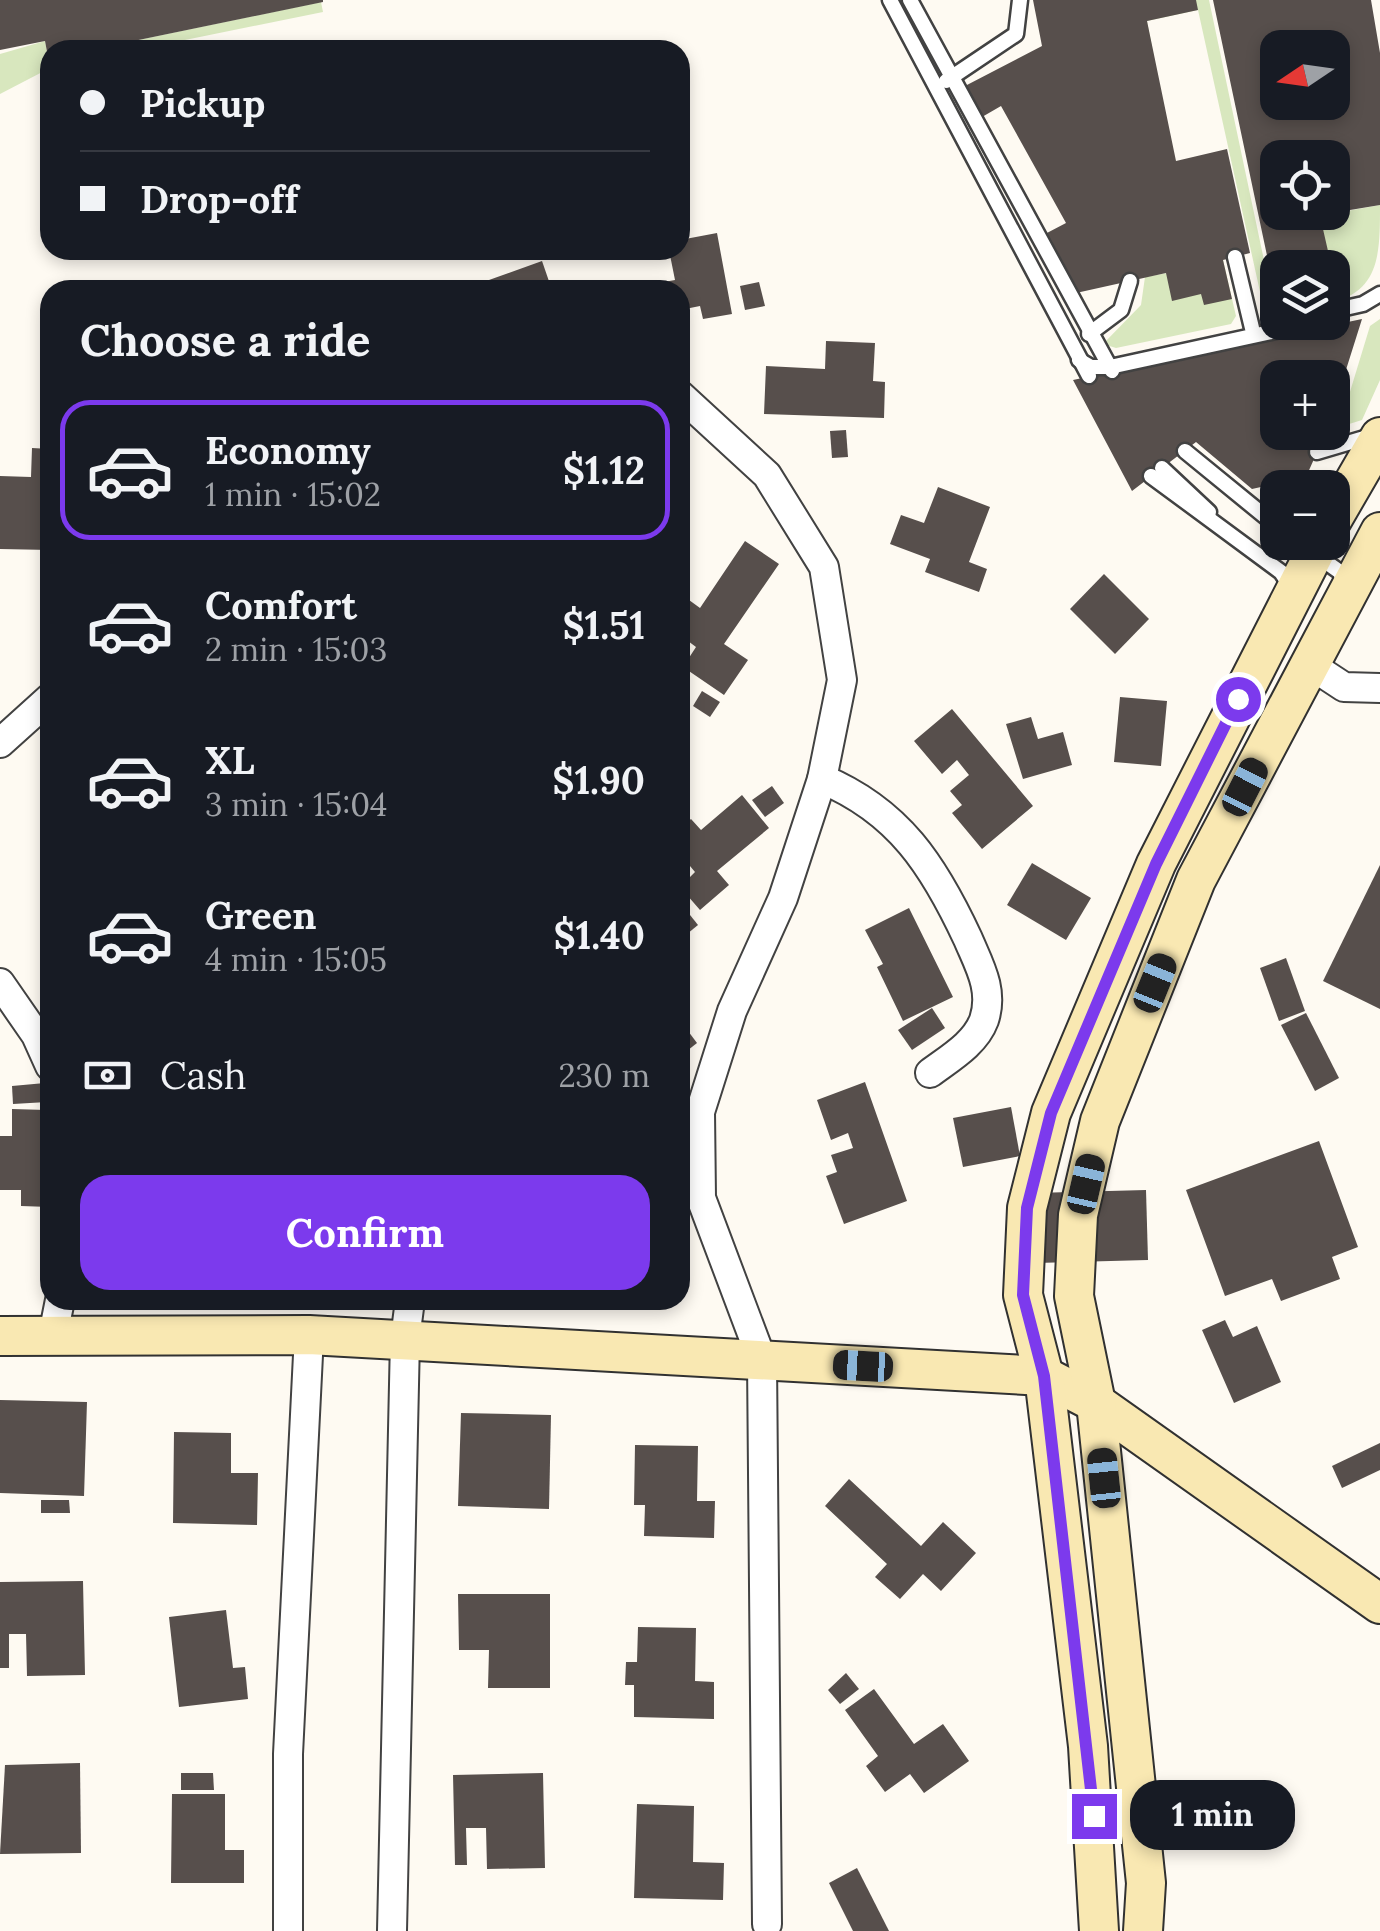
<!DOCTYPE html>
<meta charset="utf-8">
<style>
body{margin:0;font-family:Lora,serif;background:#20242c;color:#f1f3f6;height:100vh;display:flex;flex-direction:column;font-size:38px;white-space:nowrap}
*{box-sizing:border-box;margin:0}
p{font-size:32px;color:#9ea1a6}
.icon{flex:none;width:55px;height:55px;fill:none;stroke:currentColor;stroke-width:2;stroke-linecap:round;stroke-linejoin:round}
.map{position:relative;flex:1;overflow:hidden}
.panel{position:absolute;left:40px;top:280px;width:650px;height:1030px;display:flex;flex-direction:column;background:#171b24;border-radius:30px;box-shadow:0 5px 15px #0003}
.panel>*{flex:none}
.top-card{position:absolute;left:40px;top:40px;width:650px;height:220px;border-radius:30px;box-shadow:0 5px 15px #0003;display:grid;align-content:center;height:220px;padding:0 40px;background:#171b24}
.needle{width:65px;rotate:257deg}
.fabs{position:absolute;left:1260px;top:30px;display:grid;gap:20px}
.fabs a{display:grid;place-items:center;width:90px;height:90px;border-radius:20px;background:#171b24;box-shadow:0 5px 15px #0003;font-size:50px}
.end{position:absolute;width:45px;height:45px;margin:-22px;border:12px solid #7c3aed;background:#fff;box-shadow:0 0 0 5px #fff}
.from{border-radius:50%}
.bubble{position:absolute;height:70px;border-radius:30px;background:#171b24;box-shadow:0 5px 15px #0003;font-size:32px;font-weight:700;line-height:70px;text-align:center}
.car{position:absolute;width:30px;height:60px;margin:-30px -15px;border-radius:12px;box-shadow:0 0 8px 2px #0007;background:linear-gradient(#222 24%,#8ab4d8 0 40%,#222 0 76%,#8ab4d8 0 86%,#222 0)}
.top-card b{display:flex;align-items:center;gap:35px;height:95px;font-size:38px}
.top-card b+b{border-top:2px solid #363941}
.top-card i{width:25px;height:25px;background:#f1f3f6}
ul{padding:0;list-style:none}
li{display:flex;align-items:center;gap:30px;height:140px;margin:0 20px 15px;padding:0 20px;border:5px solid transparent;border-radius:30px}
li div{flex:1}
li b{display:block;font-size:38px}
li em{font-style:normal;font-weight:700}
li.current{border-color:#7c3aed}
li>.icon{width:90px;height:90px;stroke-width:1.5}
h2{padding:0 40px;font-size:45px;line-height:120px}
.pay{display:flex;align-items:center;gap:25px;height:110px;padding:0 40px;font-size:38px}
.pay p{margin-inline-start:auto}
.button{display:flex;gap:20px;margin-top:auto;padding:20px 40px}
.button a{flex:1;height:115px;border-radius:30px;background:#7c3aed;color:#fff;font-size:40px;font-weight:700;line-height:115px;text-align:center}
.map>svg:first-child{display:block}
</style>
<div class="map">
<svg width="1380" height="1931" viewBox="0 0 1380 1931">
<rect width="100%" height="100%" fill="#fefaf2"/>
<g fill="#d8e7be">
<path d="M1128 0H1209L1265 265 1327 252 1320 216 1380 205C1380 253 1380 290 1333 302L1332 268H1278L1277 314 1269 315 1264 310 1198 10 1147 21 1194 266 1223 260 1236 316 1231 324 1116 348 1103 344 1141 305 1145 277 1173 272Z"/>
<path d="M321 2 323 12 136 50H90Z"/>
<path d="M45 41 50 68 0 94V54Z"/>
<path d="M1380 319V380L1362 420 1333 429V422L1342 418 1370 326Z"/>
</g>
<g fill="#574f4c" fill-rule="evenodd">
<path d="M0 0H323V2L90 50H50L48 57 45 41 0 50Z"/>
<path d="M1033 0H1196L1198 10 1147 21 1176 161 1227 149 1250 253 1223 260 1232 299 1204 305 1201 294 1172 301 1166 273 1076 293 1045 234 1066 223 1001 106 982 117 965 86 1042 46Z"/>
<path d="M1213 0H1371L1380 53V205L1332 213V158H1278V212H1330L1320 216 1328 251 1269 265ZM1278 48H1332V102H1278Z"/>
<path d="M717 233 732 314 703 319 700 306 680 310V290H648L647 285 675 280 669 250H680V240Z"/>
<path d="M542 261 552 290H477L475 285Z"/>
<path d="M759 282 765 306 745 310 740 286Z"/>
<path d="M1362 319 1333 411 1332 378H1278V432H1326L1306 477 1252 489 1196 442 1132 491 1073 380Z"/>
<path d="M826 341 875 343 873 381 885 382 884 418 764 414 766 366 825 369Z"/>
<path d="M846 430 848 457 832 458 830 431Z"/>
<path d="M32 448 50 449V550L0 549V476L31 477Z"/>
<path d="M938 487 990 507 969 562 987 569 979 592 925 572 930 559 890 544 901 515 924 523Z"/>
<path d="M745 541 779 564 724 644 748 660 724 695 683 667 696 647 680 635V613L689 600 700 608Z"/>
<path d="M1104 574 1149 619 1115 654 1070 609Z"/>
<path d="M702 691 720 702 710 717 693 706Z"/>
<path d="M1120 697 1167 701 1161 766 1114 762Z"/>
<path d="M952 709 1033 806 982 849 952 813 962 805 950 791 969 775 957 760 942 774 914 741Z"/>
<path d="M1031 717 1038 739 1063 732 1072 765 1023 779 1006 724Z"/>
<path d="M772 786 784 803 765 817 752 800Z"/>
<path d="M742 795 769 828 717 871 729 885 700 910 680 887 695 872 680 854V828L691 819 701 830Z"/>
<path d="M1032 863 1091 898 1066 940 1007 905Z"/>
<path d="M1380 865V1009L1323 981Z"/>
<path d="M682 905 698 925 682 938 680 907Z"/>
<path d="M909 908 953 997 903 1021 877 967 883 964 865 930Z"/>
<path d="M1286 958 1305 1011 1279 1021 1260 968Z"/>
<path d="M932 1008 945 1028 912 1050 898 1030Z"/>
<path d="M1306 1013 1339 1078 1315 1091 1281 1025Z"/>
<path d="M685 1027 697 1043 683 1054 680 1031Z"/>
<path d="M865 1082 907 1201 844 1224 826 1176 837 1172 831 1155 853 1148 848 1133 831 1140 817 1100Z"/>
<path d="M45 1083 47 1102 13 1104 12 1086Z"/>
<path d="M1011 1107 1020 1156 963 1167 953 1118Z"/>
<path d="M12 1109 46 1110 50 1207 21 1206V1190H0V1136H12Z"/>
<path d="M1319 1141 1358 1247 1332 1257 1340 1279 1281 1301 1272 1279 1225 1296 1186 1190Z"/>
<path d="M1146 1190 1148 1260 1036 1263 1034 1193Z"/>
<path d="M1225 1320 1233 1337 1257 1326 1281 1382 1234 1403 1202 1330Z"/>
<path d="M0 1400 87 1402 84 1496 0 1493Z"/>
<path d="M461 1413 551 1415 549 1509 458 1506Z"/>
<path d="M174 1432 231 1433V1473H258L257 1525 173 1523Z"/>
<path d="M1380 1443V1470L1342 1488 1332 1466Z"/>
<path d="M635 1445 698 1446 697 1501H715L714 1538 644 1536 645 1505H634Z"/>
<path d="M849 1479 921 1546 943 1522 976 1553 941 1591 923 1574 900 1599 875 1577 887 1564 825 1506Z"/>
<path d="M41 1500H69L70 1513H41Z"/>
<path d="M83 1581 85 1675 27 1676 26 1634H9V1668H0V1582Z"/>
<path d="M458 1594H550V1688H488L489 1650H459Z"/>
<path d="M226 1610 233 1668 245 1667 248 1699 179 1707 169 1617Z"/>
<path d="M638 1627 696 1628 695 1681 714 1682V1719L634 1717V1685H625L626 1662H637Z"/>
<path d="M846 1673 859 1689 840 1704 828 1690Z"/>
<path d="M874 1689 914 1744 943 1724 969 1761 924 1793 910 1774 885 1792 866 1766 878 1756 845 1710Z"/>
<path d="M80 1763 81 1853 0 1854 5 1765Z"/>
<path d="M181 1773H213L214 1790H181Z"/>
<path d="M543 1773 545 1868 487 1869 486 1828H466L467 1865H455L453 1775Z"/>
<path d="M172 1794H225V1850H244V1883H171Z"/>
<path d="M637 1804 694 1806 693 1862 724 1863 723 1900 634 1898Z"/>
<path d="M857 1868 889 1931H853L829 1883Z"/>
</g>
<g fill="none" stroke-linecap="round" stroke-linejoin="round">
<g stroke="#424242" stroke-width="19">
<g id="lane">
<path d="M890 0 1089 376"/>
<path d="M910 0 1112 371"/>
<path d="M946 81 1016 34 1020 0"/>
<path d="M1235 257 1252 328"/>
<path d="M1332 311 1363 304 1380 294"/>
<path d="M1089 334 1121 310 1130 281"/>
<path d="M1079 360 1091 367H1110L1317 322"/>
<path d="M1185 451 1278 527"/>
<path d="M1317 452 1371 436"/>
<path d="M1162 468 1209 512"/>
<path d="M1151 476 1281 572 1291 587"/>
<path d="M1298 542 1340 572 1345 587"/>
</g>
</g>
<g stroke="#424242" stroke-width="32">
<g id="street">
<path d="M680 395 767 475 824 567 842 680 822 779 783 898 732 1011 700 1112 701 1198 762 1360 767 1924"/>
<path d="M1309 664 1344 687 1380 688"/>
<path d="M0 743 50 698"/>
<path d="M822 779C899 811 934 866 968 939 979 965 994 990 984 1020 975 1044 950 1058 930 1073"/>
<path d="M0 983 36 1035 50 1066"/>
<path d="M53 1335 60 1300"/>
<path d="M288 1931V1754L309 1335"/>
<path d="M392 1931 405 1339 410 1300"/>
</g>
</g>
<g stroke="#313131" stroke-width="42">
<g id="secondary">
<path d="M1332 520 1380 437"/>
<path d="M0 1336 309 1335 1044 1376 1096 1403 1380 1604"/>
<path d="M1099 1931 1088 1746 1044 1376 1023 1295 1027 1208 1051 1113 1156 864 1320 542"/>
<path d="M1143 1931 1146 1883 1096 1403 1074 1296 1078 1215 1100 1121 1196 880 1380 532"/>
</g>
</g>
<use href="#lane" stroke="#fff" stroke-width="14"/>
<use href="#street" stroke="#fff" stroke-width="28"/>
<use href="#secondary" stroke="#f9e8b2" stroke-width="38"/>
</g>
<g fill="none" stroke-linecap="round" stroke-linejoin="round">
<path stroke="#7c3aed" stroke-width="12" d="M1094 1816 1044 1376 1023 1295 1027 1208 1051 1113 1156 864 1238 699"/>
</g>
</svg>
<div class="fabs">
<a><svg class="needle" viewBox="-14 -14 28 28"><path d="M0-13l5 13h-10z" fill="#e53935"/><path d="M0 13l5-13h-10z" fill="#9ea1a6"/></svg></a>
<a><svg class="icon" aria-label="locate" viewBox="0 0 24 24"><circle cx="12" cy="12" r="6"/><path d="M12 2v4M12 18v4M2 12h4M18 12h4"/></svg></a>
<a><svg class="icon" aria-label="layers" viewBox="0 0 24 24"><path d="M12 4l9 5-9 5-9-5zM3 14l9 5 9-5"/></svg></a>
<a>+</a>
<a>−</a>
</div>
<i class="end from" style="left:1238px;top:699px"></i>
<i class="end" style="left:1094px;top:1816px"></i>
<div class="bubble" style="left:1130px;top:1780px;width:165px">1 min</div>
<i class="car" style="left:1245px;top:787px;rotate:27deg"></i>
<i class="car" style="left:1155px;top:983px;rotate:22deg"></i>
<i class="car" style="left:1086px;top:1184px;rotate:13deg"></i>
<i class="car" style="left:863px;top:1366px;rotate:273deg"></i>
<i class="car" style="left:1104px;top:1478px;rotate:354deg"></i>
<div class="top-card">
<b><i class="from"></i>Pickup</b>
<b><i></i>Drop-off</b>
</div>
<section class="panel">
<h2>Choose a ride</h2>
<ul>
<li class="current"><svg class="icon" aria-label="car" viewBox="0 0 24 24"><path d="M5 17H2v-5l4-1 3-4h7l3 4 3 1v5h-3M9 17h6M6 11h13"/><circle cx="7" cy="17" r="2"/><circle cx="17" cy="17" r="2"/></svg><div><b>Economy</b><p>1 min · 15:02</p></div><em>$1.12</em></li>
<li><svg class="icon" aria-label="car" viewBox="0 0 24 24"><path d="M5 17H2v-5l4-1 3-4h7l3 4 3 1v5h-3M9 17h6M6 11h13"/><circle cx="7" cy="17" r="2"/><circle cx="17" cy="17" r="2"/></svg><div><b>Comfort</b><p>2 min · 15:03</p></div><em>$1.51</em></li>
<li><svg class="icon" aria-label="car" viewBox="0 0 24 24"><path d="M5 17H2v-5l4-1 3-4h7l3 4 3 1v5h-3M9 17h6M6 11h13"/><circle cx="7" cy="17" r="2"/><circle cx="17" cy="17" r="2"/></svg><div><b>XL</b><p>3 min · 15:04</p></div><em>$1.90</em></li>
<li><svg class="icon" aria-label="car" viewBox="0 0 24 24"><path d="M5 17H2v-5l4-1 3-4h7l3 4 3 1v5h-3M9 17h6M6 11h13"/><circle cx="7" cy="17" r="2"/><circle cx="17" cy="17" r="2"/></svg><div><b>Green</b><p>4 min · 15:05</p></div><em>$1.40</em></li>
</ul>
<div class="pay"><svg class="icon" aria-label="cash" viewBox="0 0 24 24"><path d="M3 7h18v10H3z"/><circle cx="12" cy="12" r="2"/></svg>Cash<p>230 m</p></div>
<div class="button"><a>Confirm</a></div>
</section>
</div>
